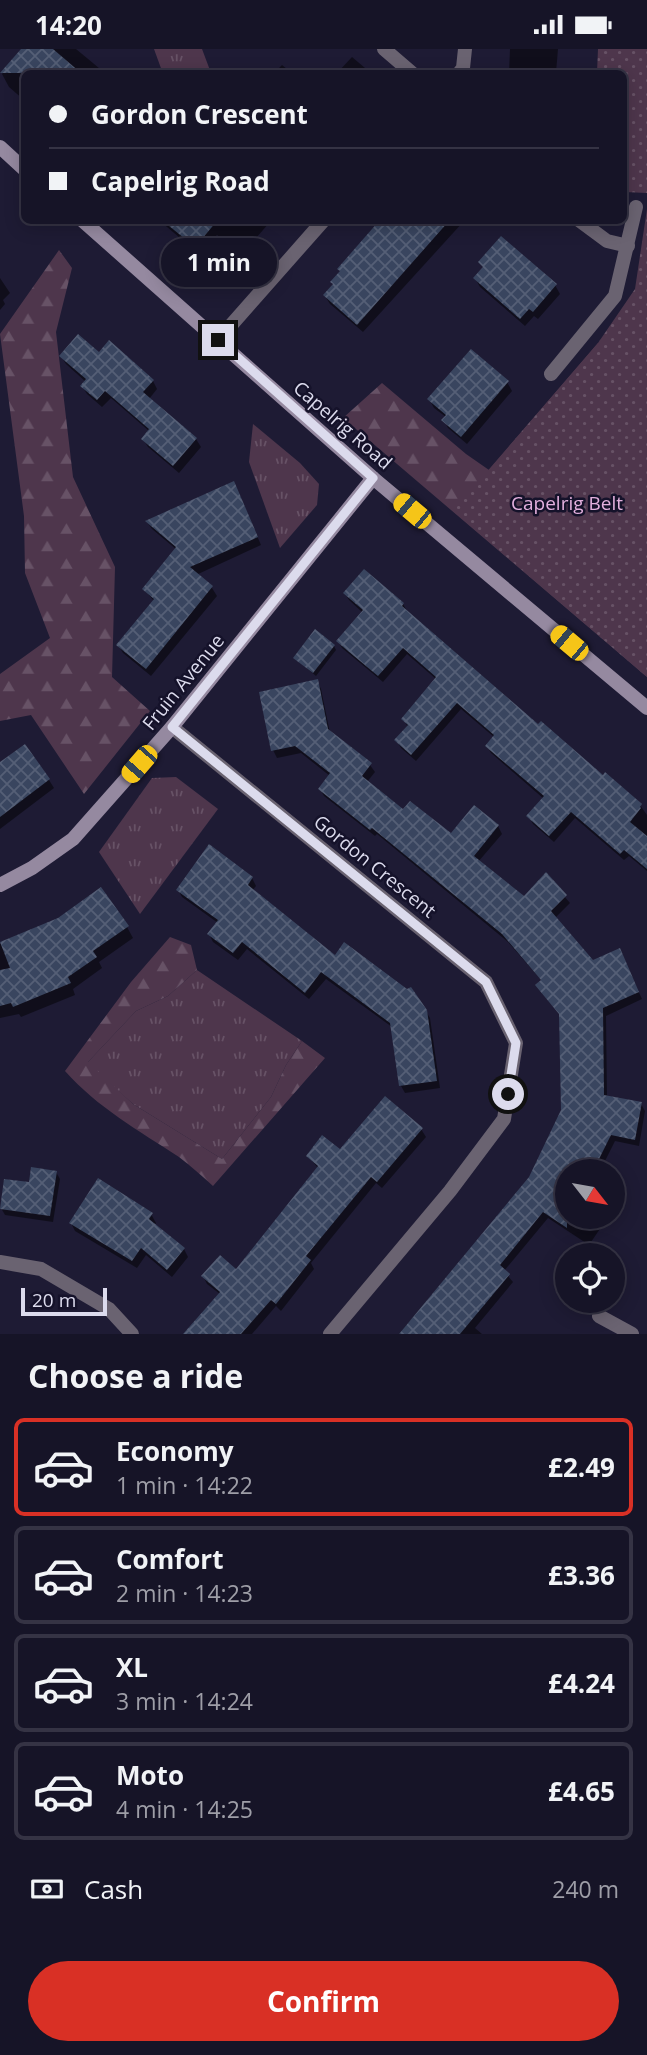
<!DOCTYPE html>
<meta charset="utf-8">
<style>
body{margin:0;font-family:"Open Sans",sans-serif;background:#1f1d2f;color:#f1f3f6;height:100vh;display:flex;flex-direction:column;font-size:26px;white-space:nowrap}
*{box-sizing:border-box;margin:0}
p{font-size:23px;color:#9e9ea7}
.icon{flex:none;width:38px;height:38px;fill:none;stroke:currentColor;stroke-width:2;stroke-linecap:round;stroke-linejoin:round}
.map{position:relative;height:1285px;overflow:hidden}
.side{display:flex;flex-direction:column;background:#161427;flex:1}
.side>*{flex:none}
.guide{position:absolute;left:21px;top:21px;width:606px;height:154px;border-radius:10px;box-shadow:0 4px 18px #0003,0 0 0 2px #353344;display:grid;align-content:center;height:154px;padding:0 28px;background:#161427}
.needle{width:46px;rotate:121deg}
.tools{position:absolute;left:555px;top:1110px;display:grid;gap:14px}
.tools a{display:grid;place-items:center;width:70px;height:70px;border-radius:50%;background:#161427;box-shadow:0 4px 18px #0003,0 0 0 2px #353344;font-size:35px}
.scale{position:absolute;left:21px;bottom:18px;width:86px;box-sizing:border-box;padding-left:7px;border:4px solid #dcdbed;border-top:0;font-size:19px;line-height:24px;white-space:nowrap;color:#dcdbed;-webkit-text-stroke:5px #15122a;paint-order:stroke}
.end{position:absolute;width:32px;height:32px;margin:-16px;border:9px solid #dcdbed;background:#111;box-shadow:0 0 0 4px #111}
.from{border-radius:50%}
.bubble{position:absolute;height:49px;border-radius:24px;background:#161427;box-shadow:0 4px 18px #0003,0 0 0 2px #353344;font-size:23px;font-weight:700;line-height:49px;text-align:center}
.car{position:absolute;width:21px;height:42px;margin:-21px -10px;border-radius:9px;box-shadow:0 0 5px 2px #0007;background:linear-gradient(#f5c518 24%,#345 0 40%,#f5c518 0 76%,#345 0 86%,#f5c518 0)}
.guide b{display:flex;align-items:center;gap:24px;height:66px;font-size:26px}
.guide b+b{border-top:2px solid #353344}
.guide i{width:18px;height:18px;background:#f1f3f6}
ul{padding:0;list-style:none}
li{display:flex;align-items:center;gap:21px;height:98px;margin:0 14px 10px;padding:0 14px;border:4px solid #353344;border-radius:10px}
li div{flex:1}
li b{display:block;font-size:26px}
li em{font-style:normal;font-weight:700}
li.current{border-color:#d93025}
li>.icon{width:63px;height:63px;stroke-width:1.5}
h2{padding:0 28px;font-size:32px;line-height:84px}
.pay{display:flex;align-items:center;gap:18px;height:77px;padding:0 28px;font-size:26px}
.pay p{margin-inline-start:auto}
.primary-button{display:flex;gap:14px;margin-top:auto;padding:14px 28px}
.primary-button a{flex:1;height:80px;border-radius:42px;background:#d93025;color:#fff;font-size:28px;font-weight:700;line-height:80px;text-align:center}
.status{display:flex;justify-content:space-between;align-items:center;height:49px;padding:0 35px;background:#161427;direction:ltr}
.status svg{height:19px;fill:currentColor}
.map>svg:first-child{display:block}
</style>
<div class="status"><b>14:20</b><svg viewBox="0 0 49 12"><path d="M0 12V9h3v3zM5 12V6h3v6zM10 12V3h3v9zM15 12V0h3v12zM26 1h20v11H26zM47 4h2v5h-2z"/></svg></div>
<div class="map">
<svg width="647" height="1285" viewBox="0 0 647 1285">
<defs>
<pattern id="grass-tufts" width="24" height="20" patternUnits="userSpaceOnUse" patternTransform="scale(1.75)"><rect width="24" height="20" fill="#4e364c"/><path d="M3 7l-1-3M5 7V3M7 7l1-3M15 17l-1-3M17 17v-4M19 17l1-3" fill="none" stroke="#675266"/></pattern>
<pattern id="forest-firs" width="22" height="20" patternUnits="userSpaceOnUse" patternTransform="scale(1.75)"><rect width="22" height="20" fill="#4e364c"/><path d="M5 1l3.5 6h-7zM16 11l3.5 6h-7z" fill="#675266"/></pattern>
<pattern id="park-dots" width="8" height="8" patternUnits="userSpaceOnUse" patternTransform="scale(1.75)"><rect width="8" height="8" fill="#4e364c"/><path d="M2 2h.1M6 6h.1" fill="none" stroke="#675266" stroke-width="1.8" stroke-linecap="round"/></pattern>
<pattern id="building-cross-hatch" width="8" height="8" patternUnits="userSpaceOnUse" patternTransform="scale(1.75)"><rect width="8" height="8" fill="#39455f"/><path d="M0 0l8 8M0 8l8-8" fill="none" stroke="#555f76"/></pattern>
</defs>
<rect width="100%" height="100%" fill="#1e1b34"/>
<g fill="url(#grass-tufts)">
<path d="M154 0H202L211 24H166L162 22Z"/>
<path d="M253 375 300 414 319 435 317 456 280 499 249 413Z"/>
<path d="M176 728 218 760 140 865 99 803 152 729Z"/>
<path d="M197 921 302 992 286 1016 271 1048 222 1110 133 1055 87 1014 136 962 168 947Z"/>
</g>
<g fill="url(#forest-firs)">
<path d="M59 201 72 219 56 283 73 428 115 518 112 628 150 662 84 745 31 666 0 672V625L50 589 25 524 24 467 0 285Z"/>
<path d="M598 294 647 628 343 369 382 334 466 405 489 421Z"/>
<path d="M170 888 191 896 197 921 168 947 136 962 88 1013 133 1055 222 1110 271 1048 286 1016 302 992 325 1009 213 1137C202 1127 191 1117 179 1108 138 1081 98 1059 65 1022L131 933Z"/>
</g>
<g fill="url(#park-dots)">
<path d="M598 0H647V144L625 143 623 148V24H597Z"/>
<path d="M647 160V628L453 462 598 294 635 240Z"/>
</g>
<g fill="#0007">
<path d="M24 0H76L105 24H24V51L9 38 2 25Z"/>
<path d="M510 0H558L556 24H509Z"/>
<path d="M352 8 371 24H337Z"/>
<path d="M282 16 292 24H274Z"/>
<path d="M160 172H268L269 174 245 202 235 193 231 198 217 186 200 206Z"/>
<path d="M381 172H464L363 283 330 255 325 247 341 223 339 220Z"/>
<path d="M480 214 555 236 560 245 538 270 534 267 525 277 480 238 475 229 484 219Z"/>
<path d="M0 229 10 244 3 251 5 255 0 261Z"/>
<path d="M99 305 153 332 157 340 149 350 196 390 201 398 179 424 148 398 143 390 149 382 111 349 102 358 87 345 82 337 86 333 66 315 61 307Z"/>
<path d="M507 333 512 342 467 395 448 379 444 371 446 368 434 359 429 350Z"/>
<path d="M238 443 261 496 196 526 212 539 217 547 151 627 123 604 118 596 154 552 144 540 177 501 152 480 147 473Z"/>
<path d="M345 544 403 555 408 564 539 678 640 756 647 766V822L629 807 624 811 575 769 554 793 533 775 529 768 544 750 491 704 487 697 494 688 461 660 416 712 401 699 397 692 408 678 403 670 436 630 407 605 383 633 342 599 338 592 363 564 349 551Z"/>
<path d="M334 597 336 601 316 627 295 609Z"/>
<path d="M317 632 321 640 330 684 370 716 375 723 367 733 404 762 451 787 498 777 502 785 478 813 524 850 546 826 570 854 555 869 593 913 623 909 642 950 606 967 607 1048 641 1055 645 1062 639 1097 615 1092 600 1122H567V1167H604L606 1171 589 1196 548 1169 504 1222 513 1233 475 1279 482 1285H399L530 1129 563 1061 561 967 537 936 542 932 508 893 377 785 375 787 324 747 320 740 330 727 301 704 277 709 273 701Z"/>
<path d="M0 716 49 731 54 739 0 780Z"/>
<path d="M252 829 256 837 252 842 335 909 425 961 430 969 440 1039 405 1044 401 1037 392 978 326 930 309 950 247 900 238 911 213 893 209 885 218 874 182 848 178 841Z"/>
<path d="M59 871 127 878 133 889 99 913 102 919 73 940 75 946 21 968 19 965 0 969V895Z"/>
<path d="M421 1080 426 1088 382 1139 376 1134 311 1214 314 1220 281 1262 276 1257 252 1285H195L220 1245 207 1235 203 1227 237 1222 318 1119 308 1107 340 1102Z"/>
<path d="M56 1123 60 1130 53 1173 5 1166 1 1159Z"/>
<path d="M151 1165 156 1174 154 1177 184 1200 188 1208 172 1228 146 1206 137 1219 75 1182 71 1174Z"/>
</g>
<g fill="url(#building-cross-hatch)">
<path d="M21 0H53L81 24H0Z"/>
<path d="M163 172H217L195 198Z"/>
<path d="M379 172H449L357 276 323 246 333 235 330 233 340 222 337 220Z"/>
<path d="M501 187 557 235 533 263 529 260 520 270 473 229 483 218 478 213Z"/>
<path d="M78 285 99 303 109 291 154 331 143 343 197 389 173 417 141 390 149 380 105 342 97 351 80 337 86 330 59 307Z"/>
<path d="M471 300 509 332 461 388 441 371 446 366 427 350Z"/>
<path d="M234 432 258 488 190 518 213 537 146 620 116 596 154 550 142 540 176 498 145 472Z"/>
<path d="M364 520 404 554 402 557 538 675 541 672 603 726 605 723 642 755 640 758 641 759 630 773 647 787V820L624 801 620 805 571 763 549 787 526 767 544 747 485 697 494 686 457 654 411 706 394 691 408 676 401 670 436 628 403 599 378 627 336 592 363 561 343 544Z"/>
<path d="M315 580 335 596 313 624 293 609Z"/>
<path d="M318 630 328 680 372 714 362 727 403 760 410 752 451 784 474 756 499 776 474 807 524 847 546 823 567 846 551 862 593 911 620 899 639 943 603 959 604 1046 642 1053 635 1091 611 1086 593 1122H567V1179L543 1163 500 1216 510 1225 460 1285H399L529 1128 561 1061 559 965 535 936 541 931 502 885 372 779 370 781 318 740 330 724 295 697 271 702 259 643Z"/>
<path d="M25 695 50 730 0 768V713Z"/>
<path d="M209 795 253 828 248 836 335 906 344 893 407 940 411 938 427 961 437 1032 399 1037 390 974 321 923 305 944 242 893 233 904 207 885 218 871 176 841Z"/>
<path d="M101 838 129 877 93 902 97 908 68 928 71 934 13 958 11 954 0 957V921L10 919 0 893 58 869Z"/>
<path d="M385 1047 423 1079 377 1133 371 1128 306 1207 311 1211 276 1255 271 1251 241 1285H183L220 1243 201 1227 220 1206 236 1220 318 1117 306 1107 322 1086 340 1100Z"/>
<path d="M31 1118 57 1122 50 1167 0 1160 4 1130 29 1133Z"/>
<path d="M98 1129 153 1164 149 1170 185 1199 167 1221 141 1199 132 1212 69 1174Z"/>
</g>
<g fill="none" stroke-linecap="round" stroke-linejoin="round">
<g stroke="#6a6371" stroke-width="14">
<path d="M384 0 412 24"/>
<path d="M459 24 463 19 465 0"/>
<path d="M580 172 607 192 628 197"/>
<path d="M218 291 323 172"/>
<path d="M551 325 615 247 636 158"/>
<path d="M172 678 486 933 516 994 504 1070 450 1142 330 1285"/>
<path d="M0 1213 41 1220 109 1260 132 1285"/>
<path d="M599 1267 632 1285"/>
</g>
<g stroke="#9589a0" stroke-width="14">
<path d="M0 98 24 120"/>
<path d="M83 172 373 429 647 659"/>
<path d="M0 836 32 819 73 790 172 678 373 429"/>
</g>
</g>
<g fill="none" stroke-linecap="round" stroke-linejoin="round">
<path stroke="#dcdbed" stroke-width="9" d="M218 291 373 429 172 678 486 933 516 994 508 1045"/>
</g>
<g text-anchor="middle" dominant-baseline="central" stroke-width="5" stroke-linejoin="round" paint-order="stroke">
<g font-size="19" fill="#dcdbed" stroke="#15122a">
<text transform="translate(343 376) rotate(41)">Capelrig Road</text>
<text transform="translate(183 633) rotate(-51)">Fruin Avenue</text>
<text transform="translate(375 817) rotate(39)">Gordon Crescent</text>
</g>
<g font-size="19" fill="#e3b0de" stroke="#15122a">
<text x="567" y="454">Capelrig Belt</text>
</g>
</g>
</svg>
<div class="tools">
<a><svg class="needle" viewBox="-14 -14 28 28"><path d="M0-13l5 13h-10z" fill="#e53935"/><path d="M0 13l5-13h-10z" fill="#9e9ea7"/></svg></a>
<a><svg class="icon" aria-label="locate" viewBox="0 0 24 24"><circle cx="12" cy="12" r="6"/><path d="M12 2v4M12 18v4M2 12h4M18 12h4"/></svg></a>
</div>
<div class="scale">20 m</div>
<i class="end from" style="left:508px;top:1045px"></i>
<i class="end" style="left:218px;top:291px"></i>
<div class="bubble" style="left:161px;top:189px;width:116px">1 min</div>
<i class="car" style="left:412px;top:462px;rotate:310deg"></i>
<i class="car" style="left:569px;top:594px;rotate:310deg"></i>
<i class="car" style="left:139px;top:715px;rotate:221deg"></i>
<div class="guide">
<b><i class="from"></i>Gordon Crescent</b>
<b><i></i>Capelrig Road</b>
</div>
</div>
<section class="side">
<h2>Choose a ride</h2>
<ul>
<li class="current"><svg class="icon" aria-label="car" viewBox="0 0 24 24"><path d="M5 17H2v-5l4-1 3-4h7l3 4 3 1v5h-3M9 17h6M6 11h13"/><circle cx="7" cy="17" r="2"/><circle cx="17" cy="17" r="2"/></svg><div><b>Economy</b><p>1 min · 14:22</p></div><em>£2.49</em></li>
<li><svg class="icon" aria-label="car" viewBox="0 0 24 24"><path d="M5 17H2v-5l4-1 3-4h7l3 4 3 1v5h-3M9 17h6M6 11h13"/><circle cx="7" cy="17" r="2"/><circle cx="17" cy="17" r="2"/></svg><div><b>Comfort</b><p>2 min · 14:23</p></div><em>£3.36</em></li>
<li><svg class="icon" aria-label="car" viewBox="0 0 24 24"><path d="M5 17H2v-5l4-1 3-4h7l3 4 3 1v5h-3M9 17h6M6 11h13"/><circle cx="7" cy="17" r="2"/><circle cx="17" cy="17" r="2"/></svg><div><b>XL</b><p>3 min · 14:24</p></div><em>£4.24</em></li>
<li><svg class="icon" aria-label="car" viewBox="0 0 24 24"><path d="M5 17H2v-5l4-1 3-4h7l3 4 3 1v5h-3M9 17h6M6 11h13"/><circle cx="7" cy="17" r="2"/><circle cx="17" cy="17" r="2"/></svg><div><b>Moto</b><p>4 min · 14:25</p></div><em>£4.65</em></li>
</ul>
<div class="pay"><svg class="icon" aria-label="cash" viewBox="0 0 24 24"><path d="M3 7h18v10H3z"/><circle cx="12" cy="12" r="2"/></svg>Cash<p>240 m</p></div>
<div class="primary-button"><a>Confirm</a></div>
</section>
